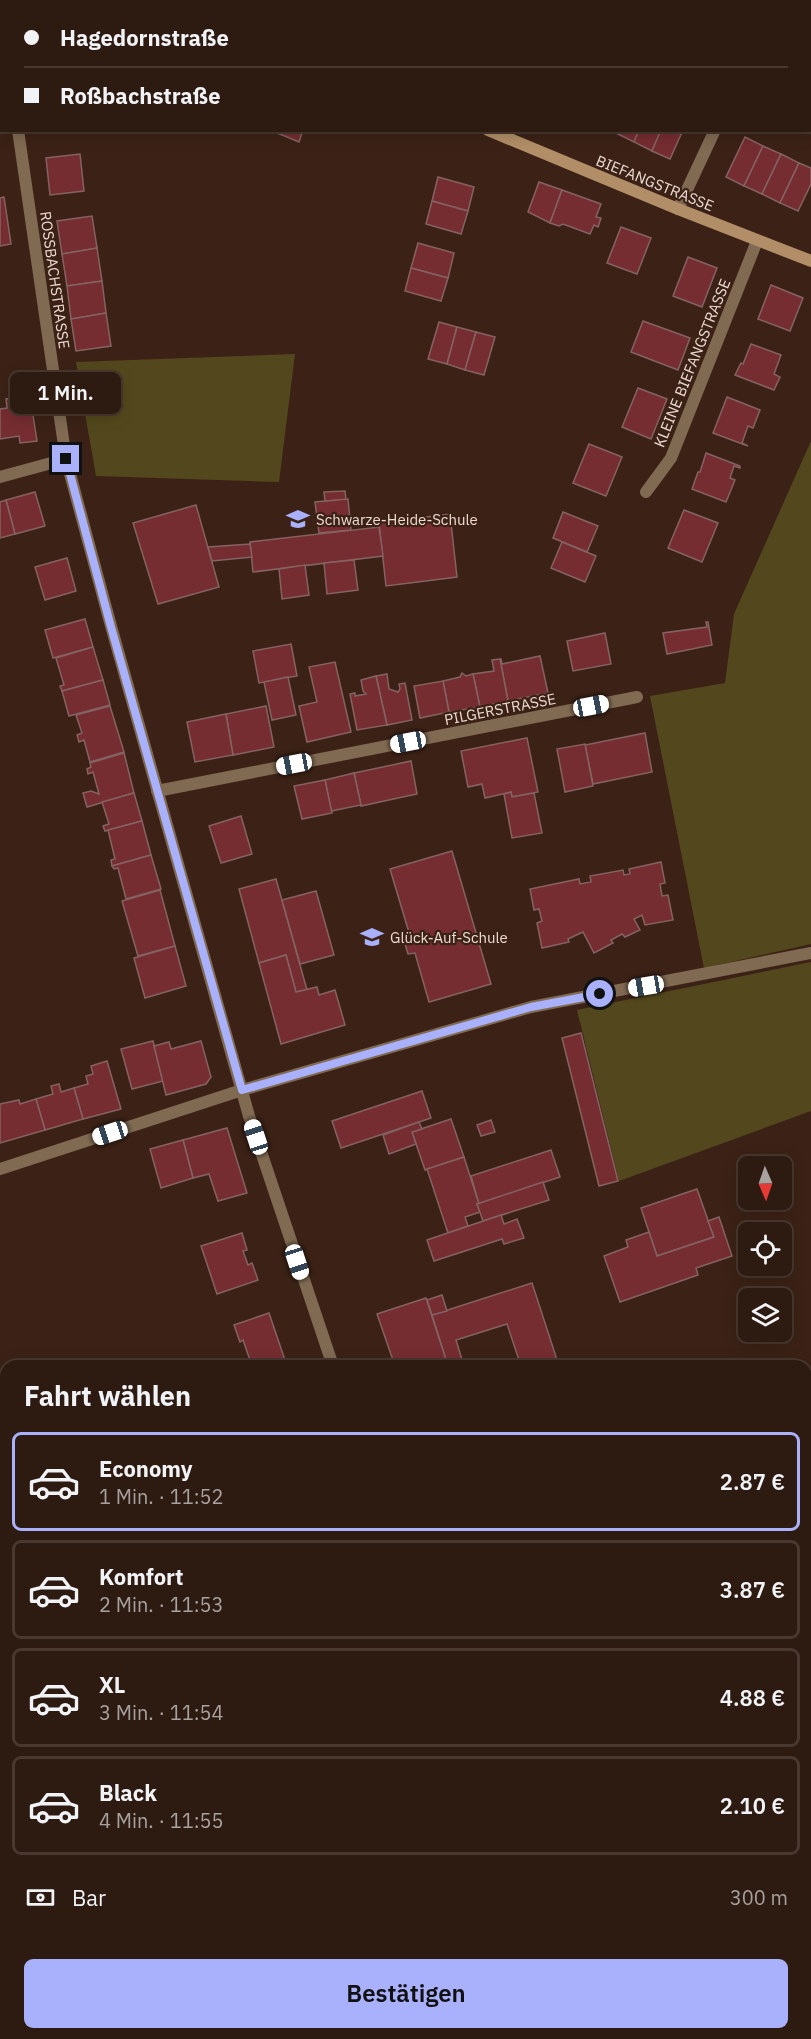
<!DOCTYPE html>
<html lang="de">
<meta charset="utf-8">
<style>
body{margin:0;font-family:"IBM Plex Sans",sans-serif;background:#39271e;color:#f1f3f6;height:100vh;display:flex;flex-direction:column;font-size:22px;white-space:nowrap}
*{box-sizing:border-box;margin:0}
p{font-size:20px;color:#a7a19f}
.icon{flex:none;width:33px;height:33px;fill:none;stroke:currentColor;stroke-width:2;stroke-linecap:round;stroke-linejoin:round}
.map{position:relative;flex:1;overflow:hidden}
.side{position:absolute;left:0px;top:1360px;width:812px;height:680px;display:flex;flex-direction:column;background:#2d1a10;border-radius:18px 18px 0 0;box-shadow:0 3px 15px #0003,0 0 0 2px #483830}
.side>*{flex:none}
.top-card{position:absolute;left:0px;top:0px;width:812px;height:132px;box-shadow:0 3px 15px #0003,0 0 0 2px #483830;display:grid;align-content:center;height:132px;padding:0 24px;background:#2d1a10}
.needle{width:39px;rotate:178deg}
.buttons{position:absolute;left:738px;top:1156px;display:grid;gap:12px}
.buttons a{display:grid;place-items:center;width:54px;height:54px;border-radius:9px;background:#2d1a10;box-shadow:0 3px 15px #0003,0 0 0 2px #483830;font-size:30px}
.end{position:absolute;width:27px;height:27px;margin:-14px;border:8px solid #a9b0fc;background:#111;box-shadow:0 0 0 3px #111}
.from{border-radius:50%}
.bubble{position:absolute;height:42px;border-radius:9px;background:#2d1a10;box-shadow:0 3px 15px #0003,0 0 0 2px #483830;font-size:20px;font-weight:600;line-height:42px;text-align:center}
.car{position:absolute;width:18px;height:36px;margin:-18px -9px;border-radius:8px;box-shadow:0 0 4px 2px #0007;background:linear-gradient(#fff 24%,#345 0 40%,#fff 0 76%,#345 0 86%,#fff 0)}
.top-card b{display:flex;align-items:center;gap:21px;height:57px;font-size:22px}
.top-card b+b{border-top:2px solid #483830}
.top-card i{width:15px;height:15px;background:#f1f3f6}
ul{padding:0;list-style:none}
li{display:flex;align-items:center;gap:18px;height:99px;margin:0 12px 9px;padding:0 12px;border:3px solid #483830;border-radius:9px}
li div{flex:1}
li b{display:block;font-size:22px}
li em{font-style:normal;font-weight:600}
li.active{border-color:#a9b0fc}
li>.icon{width:54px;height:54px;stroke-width:1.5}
h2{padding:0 24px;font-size:27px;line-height:72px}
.pay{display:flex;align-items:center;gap:15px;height:66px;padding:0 24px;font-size:22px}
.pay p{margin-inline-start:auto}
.cta{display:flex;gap:12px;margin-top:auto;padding:12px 24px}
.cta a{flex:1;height:69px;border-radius:9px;background:#a9b0fc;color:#111;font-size:24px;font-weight:600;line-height:69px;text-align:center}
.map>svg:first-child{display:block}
</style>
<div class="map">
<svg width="811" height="2039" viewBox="0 0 811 2039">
<rect width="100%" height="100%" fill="#3c2216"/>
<g fill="#53481d">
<path d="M295 354 279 482 96 476 76 362Z"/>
<path d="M811 441V944L704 968 650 696 725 683 734 614Z"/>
<path d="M811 962V1111L619 1181 577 1010Z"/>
</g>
<g fill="#752d31" stroke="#856262" stroke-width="1.5">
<path d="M270 130H303L299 142Z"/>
<path d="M617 130H639L634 142 616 133Z"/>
<path d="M639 130H661L652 151 634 142Z"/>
<path d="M661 130H683L670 159 652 151Z"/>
<path d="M745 137 763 146 744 186 726 177Z"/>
<path d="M763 146 781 154 762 194 744 186Z"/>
<path d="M80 154 84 191 50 195 46 158Z"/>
<path d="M781 154 799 163 780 203 762 194Z"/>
<path d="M799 163 811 168V184L798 211 780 203Z"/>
<path d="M438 177 474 187 468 211 432 201Z"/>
<path d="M539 182 562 190 550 223 528 212Z"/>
<path d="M562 190 601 204 596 217 601 218 598 227 594 225 590 234 563 224 559 226 550 223Z"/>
<path d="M4 197 11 244 0 246V198Z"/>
<path d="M432 201 468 211 461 234 426 224Z"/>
<path d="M92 216 97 248 62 254 57 221Z"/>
<path d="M621 227 651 238 637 274 607 263Z"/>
<path d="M418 243 454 253 448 278 411 268Z"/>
<path d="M97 248 102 281 67 286 62 254Z"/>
<path d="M688 257 717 268 702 307 673 296Z"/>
<path d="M411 268 448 278 441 301 405 291Z"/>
<path d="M102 281 106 313 71 319 67 286Z"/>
<path d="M771 285 803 298 790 331 758 319Z"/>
<path d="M106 313 111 346 76 351 71 319Z"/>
<path d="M643 321 690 338 678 370 631 352Z"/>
<path d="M439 322 457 327 447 364 428 359Z"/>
<path d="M457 327 476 332 465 370 447 364Z"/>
<path d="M476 332 495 337 484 375 465 370Z"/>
<path d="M751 344 781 355 774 374 780 377 774 390 735 375 741 363 743 364Z"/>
<path d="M638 388 667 399 651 439 622 427Z"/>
<path d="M30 396 37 441 20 443 19 436 0 439V409L7 408 6 399Z"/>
<path d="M727 397 760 410 753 428 748 426 742 443 748 446 713 433Z"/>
<path d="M589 444 622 457 606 496 573 483Z"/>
<path d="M706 453 740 466V468L734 466 730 478 735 480 726 502 692 489 698 472H700Z"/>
<path d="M345 491 346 500 325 501 324 492Z"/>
<path d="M35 492 45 526 15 534 6 500Z"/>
<path d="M348 499 351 530 319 533 315 502Z"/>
<path d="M6 500 15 534 0 538V502Z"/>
<path d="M196 505 219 587 158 604 133 523Z"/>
<path d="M684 510 718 523 702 562 668 548Z"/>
<path d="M563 512 598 526 587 552 553 538Z"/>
<path d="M450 514 457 577 386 586 379 523Z"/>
<path d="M379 527 383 556 253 572 250 542Z"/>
<path d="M562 542 596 556 585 582 551 568Z"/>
<path d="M250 544 252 557 212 561 208 547Z"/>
<path d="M67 558 76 591 45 600 35 567Z"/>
<path d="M354 560 358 590 327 594 324 563Z"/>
<path d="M305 565 309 595 282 599 279 569Z"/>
<path d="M85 619 93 647 53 658 45 630Z"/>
<path d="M706 622H708L712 645 667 654 663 633 707 627Z"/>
<path d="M605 633 611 664 573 671 567 641Z"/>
<path d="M291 644 297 676 259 683 253 651Z"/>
<path d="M93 647 103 680 62 691 60 686 64 685 56 658Z"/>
<path d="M540 656 548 693 508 701 500 659H501L502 664Z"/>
<path d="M500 659 508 701 480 707 473 674 494 671 492 660Z"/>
<path d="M335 662 351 732 307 742 299 706 317 702 309 667Z"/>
<path d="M462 673 466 676 473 674 480 707 449 712 443 681 460 677Z"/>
<path d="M387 674 389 689 398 692 400 689 399 684 405 683 412 720 387 725 376 676Z"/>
<path d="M376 676 387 725 357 730 350 694 355 693V696L366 694 363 691 361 680Z"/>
<path d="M288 677 296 715 272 720 264 682Z"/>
<path d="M103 680 110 705 69 716 62 691Z"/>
<path d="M443 681 449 712 420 718 414 686Z"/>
<path d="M110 706 124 752 90 762 84 740 79 742 77 735 82 733 76 715Z"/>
<path d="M266 706 274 747 233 755 226 714Z"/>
<path d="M226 714 233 755 195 762 187 722Z"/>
<path d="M645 733 652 772 593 784 585 745Z"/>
<path d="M527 738 538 792 512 797 511 792 485 798 482 784 468 787 461 751Z"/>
<path d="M585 744 593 786 565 792 557 749Z"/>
<path d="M124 753 134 793 87 807 83 793 91 791 99 794 93 772 88 774 87 769 91 767 90 763Z"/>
<path d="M411 761 417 794 361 806 354 773Z"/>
<path d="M354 773 361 805 331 811 325 780Z"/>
<path d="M325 780 332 813 302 819 294 786Z"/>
<path d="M511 792 512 797 534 793 542 833 512 838 504 794Z"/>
<path d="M134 793 142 821 105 831 103 826 109 824 102 802Z"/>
<path d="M241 816 252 854 221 863 209 826Z"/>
<path d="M142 821 151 855 112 866 111 860 115 859 108 830Z"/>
<path d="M452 851 491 984 429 1002 415 953 408 954 403 937 410 936 390 869Z"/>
<path d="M151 855 161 889 126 899 118 868 114 869 112 866Z"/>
<path d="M661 862 665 883 660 884 662 896 668 895 673 920 645 925 642 915 634 919 640 930 625 937 622 934 611 940 613 943 594 953 583 932 568 939 569 942 542 948 537 923 542 921 539 909 534 910 530 889 579 879 580 884 591 882 590 876 623 870 624 875 630 874 629 869Z"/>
<path d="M276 879 307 990 296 992 286 955 259 963 239 889Z"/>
<path d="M160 890 175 946 138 956 122 901Z"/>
<path d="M316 891 334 955 300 964 282 900Z"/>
<path d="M175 946 186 986 145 998 134 958Z"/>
<path d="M286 955 296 992 317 987 319 995 335 990 345 1025 281 1044 259 963Z"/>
<path d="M581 1033 618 1181 599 1186 562 1038Z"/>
<path d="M153 1041 163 1081 132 1089 121 1049Z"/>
<path d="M201 1041 211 1077 206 1084 166 1095 154 1046 169 1042 171 1049Z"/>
<path d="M107 1061 121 1109 83 1119 74 1088 88 1084 86 1076 93 1074 91 1066Z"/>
<path d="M59 1084 61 1092 74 1088 83 1119 45 1130 36 1099 53 1094 51 1086Z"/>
<path d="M422 1091 431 1118 341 1148 332 1121Z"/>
<path d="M36 1099 45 1130 0 1143V1104L19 1100 20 1104Z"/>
<path d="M451 1119 464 1157 425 1170 412 1132Z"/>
<path d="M491 1120 495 1132 481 1136 477 1125Z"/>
<path d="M419 1122 422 1129 412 1132 416 1144 389 1154 383 1135Z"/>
<path d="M227 1128 247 1193 218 1201 209 1174 193 1178 183 1140Z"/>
<path d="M183 1140 193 1178 161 1188 150 1149Z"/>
<path d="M551 1150 560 1177 479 1204 471 1176Z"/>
<path d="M464 1157 479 1204H477L480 1212 465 1217 468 1226 448 1233 427 1169Z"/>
<path d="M543 1182 549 1200 483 1221 477 1204Z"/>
<path d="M697 1189 714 1237 657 1256 641 1208Z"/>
<path d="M501 1215 504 1224 517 1219 524 1238 504 1244 502 1239 434 1261 427 1240Z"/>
<path d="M719 1217 732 1256 696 1268 698 1275 620 1302 604 1256 628 1247 626 1240 649 1232 657 1256 714 1237 708 1221Z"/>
<path d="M242 1233 247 1250 243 1251 248 1265 252 1263 258 1280 217 1294 201 1246Z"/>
<path d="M532 1283 559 1366H521L507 1324 456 1340 464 1366H448L432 1315Z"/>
<path d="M442 1295 447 1311 432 1315 427 1300Z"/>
<path d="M426 1298 448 1366H395L377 1314Z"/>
<path d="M269 1313 287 1366H252L243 1340 240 1342 234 1325Z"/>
<path d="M808 1531 811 1536V1566L806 1568V1532Z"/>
<path d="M6 1680V1784H0V1681Z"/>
<path d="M6 1859V1888L0 1889V1860Z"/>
<path d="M6 1888V1916L0 1917V1889Z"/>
<path d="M29 2034H62L63 2039H29Z"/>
<path d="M110 2034H144V2039H111Z"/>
</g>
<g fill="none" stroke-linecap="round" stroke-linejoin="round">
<g stroke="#806a52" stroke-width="12">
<path d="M777 2 778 0"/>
<path d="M0 5 2 15"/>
<path d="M18 130 66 459 111 626 249 1116 333 1366"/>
<path d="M678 209 715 130"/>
<path d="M0 477 66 459"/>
<path d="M646 492 671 458 757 241"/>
<path d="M157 791 637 697"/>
<path d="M0 1169 242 1090 531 1007 811 953"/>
<path d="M0 1470 6 1508"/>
<path d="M806 1624 811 1622"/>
<path d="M0 1804 6 1803"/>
<path d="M85 2034 86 2039"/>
</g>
<g stroke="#b18e67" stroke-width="12">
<path d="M158 0 162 2"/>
<path d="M488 130 678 209 811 261"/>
</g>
</g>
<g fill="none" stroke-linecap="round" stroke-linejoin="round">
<path stroke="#a9b0fc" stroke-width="8" d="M66 459 111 627 242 1090 531 1007 600 994"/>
</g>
<defs>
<g id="school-bare" transform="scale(1.8)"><path d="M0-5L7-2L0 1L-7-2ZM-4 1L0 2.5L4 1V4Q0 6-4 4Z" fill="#a9b0fc" stroke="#3c2216" stroke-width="2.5" paint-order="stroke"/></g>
</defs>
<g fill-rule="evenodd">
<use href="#school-bare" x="298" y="519"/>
<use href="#school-bare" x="372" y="937"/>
</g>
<g text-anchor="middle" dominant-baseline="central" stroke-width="4.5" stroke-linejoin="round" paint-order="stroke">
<g font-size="15" fill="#ecdad2" stroke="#3c2216">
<text transform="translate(655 183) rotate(22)">BIEFANGSTRASSE</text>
<text transform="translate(55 280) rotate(82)">ROSSBACHSTRASSE</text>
<text transform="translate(692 363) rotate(-68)">KLEINE BIEFANGSTRASSE</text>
<text transform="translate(500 709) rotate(-11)">PILGERSTRASSE</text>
</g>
<g font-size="15" fill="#ecdad2" stroke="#3c2216" text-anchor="start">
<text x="316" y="519">Schwarze-Heide-Schule</text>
<text x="390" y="937">Glück-Auf-Schule</text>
</g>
</g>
</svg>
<div class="buttons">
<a><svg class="needle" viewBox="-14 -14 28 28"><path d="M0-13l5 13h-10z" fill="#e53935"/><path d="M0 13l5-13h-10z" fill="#a7a19f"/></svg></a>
<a><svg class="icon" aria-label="locate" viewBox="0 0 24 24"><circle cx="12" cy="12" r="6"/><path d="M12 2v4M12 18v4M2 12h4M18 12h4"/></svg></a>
<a><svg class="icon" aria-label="layers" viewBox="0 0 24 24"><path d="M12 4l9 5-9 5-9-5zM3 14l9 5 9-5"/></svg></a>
</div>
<i class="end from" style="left:600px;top:994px"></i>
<i class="end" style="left:66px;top:459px"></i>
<div class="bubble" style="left:10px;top:372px;width:111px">1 Min.</div>
<i class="car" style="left:591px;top:706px;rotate:79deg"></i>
<i class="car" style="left:408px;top:742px;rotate:259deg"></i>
<i class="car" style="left:294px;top:764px;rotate:259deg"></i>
<i class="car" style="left:646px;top:986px;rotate:260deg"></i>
<i class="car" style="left:110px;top:1133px;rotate:252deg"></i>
<i class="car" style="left:256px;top:1137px;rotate:342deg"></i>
<i class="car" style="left:297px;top:1262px;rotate:162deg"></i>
<div class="top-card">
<b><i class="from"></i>Hagedornstraße</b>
<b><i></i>Roßbachstraße</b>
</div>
<section class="side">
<h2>Fahrt wählen</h2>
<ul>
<li class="active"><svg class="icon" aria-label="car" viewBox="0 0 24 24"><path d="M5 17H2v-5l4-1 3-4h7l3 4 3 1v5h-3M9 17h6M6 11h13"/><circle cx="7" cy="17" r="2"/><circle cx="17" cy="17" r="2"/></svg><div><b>Economy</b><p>1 Min. · 11:52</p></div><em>2.87 €</em></li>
<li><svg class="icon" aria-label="car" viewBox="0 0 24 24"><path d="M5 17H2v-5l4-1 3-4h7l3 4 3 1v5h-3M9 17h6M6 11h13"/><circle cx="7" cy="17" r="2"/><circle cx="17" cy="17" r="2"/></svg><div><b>Komfort</b><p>2 Min. · 11:53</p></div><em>3.87 €</em></li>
<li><svg class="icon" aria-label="car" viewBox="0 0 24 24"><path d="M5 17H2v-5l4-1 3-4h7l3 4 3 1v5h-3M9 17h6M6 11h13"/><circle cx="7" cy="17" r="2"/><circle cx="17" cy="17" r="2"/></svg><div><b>XL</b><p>3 Min. · 11:54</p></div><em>4.88 €</em></li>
<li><svg class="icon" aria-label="car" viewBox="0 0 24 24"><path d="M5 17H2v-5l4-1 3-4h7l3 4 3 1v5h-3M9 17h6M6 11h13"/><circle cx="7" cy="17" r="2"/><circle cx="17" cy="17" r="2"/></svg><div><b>Black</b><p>4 Min. · 11:55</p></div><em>2.10 €</em></li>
</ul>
<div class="pay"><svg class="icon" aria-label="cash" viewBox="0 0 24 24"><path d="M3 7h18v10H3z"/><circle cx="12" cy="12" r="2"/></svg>Bar<p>300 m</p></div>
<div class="cta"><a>Bestätigen</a></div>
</section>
</div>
